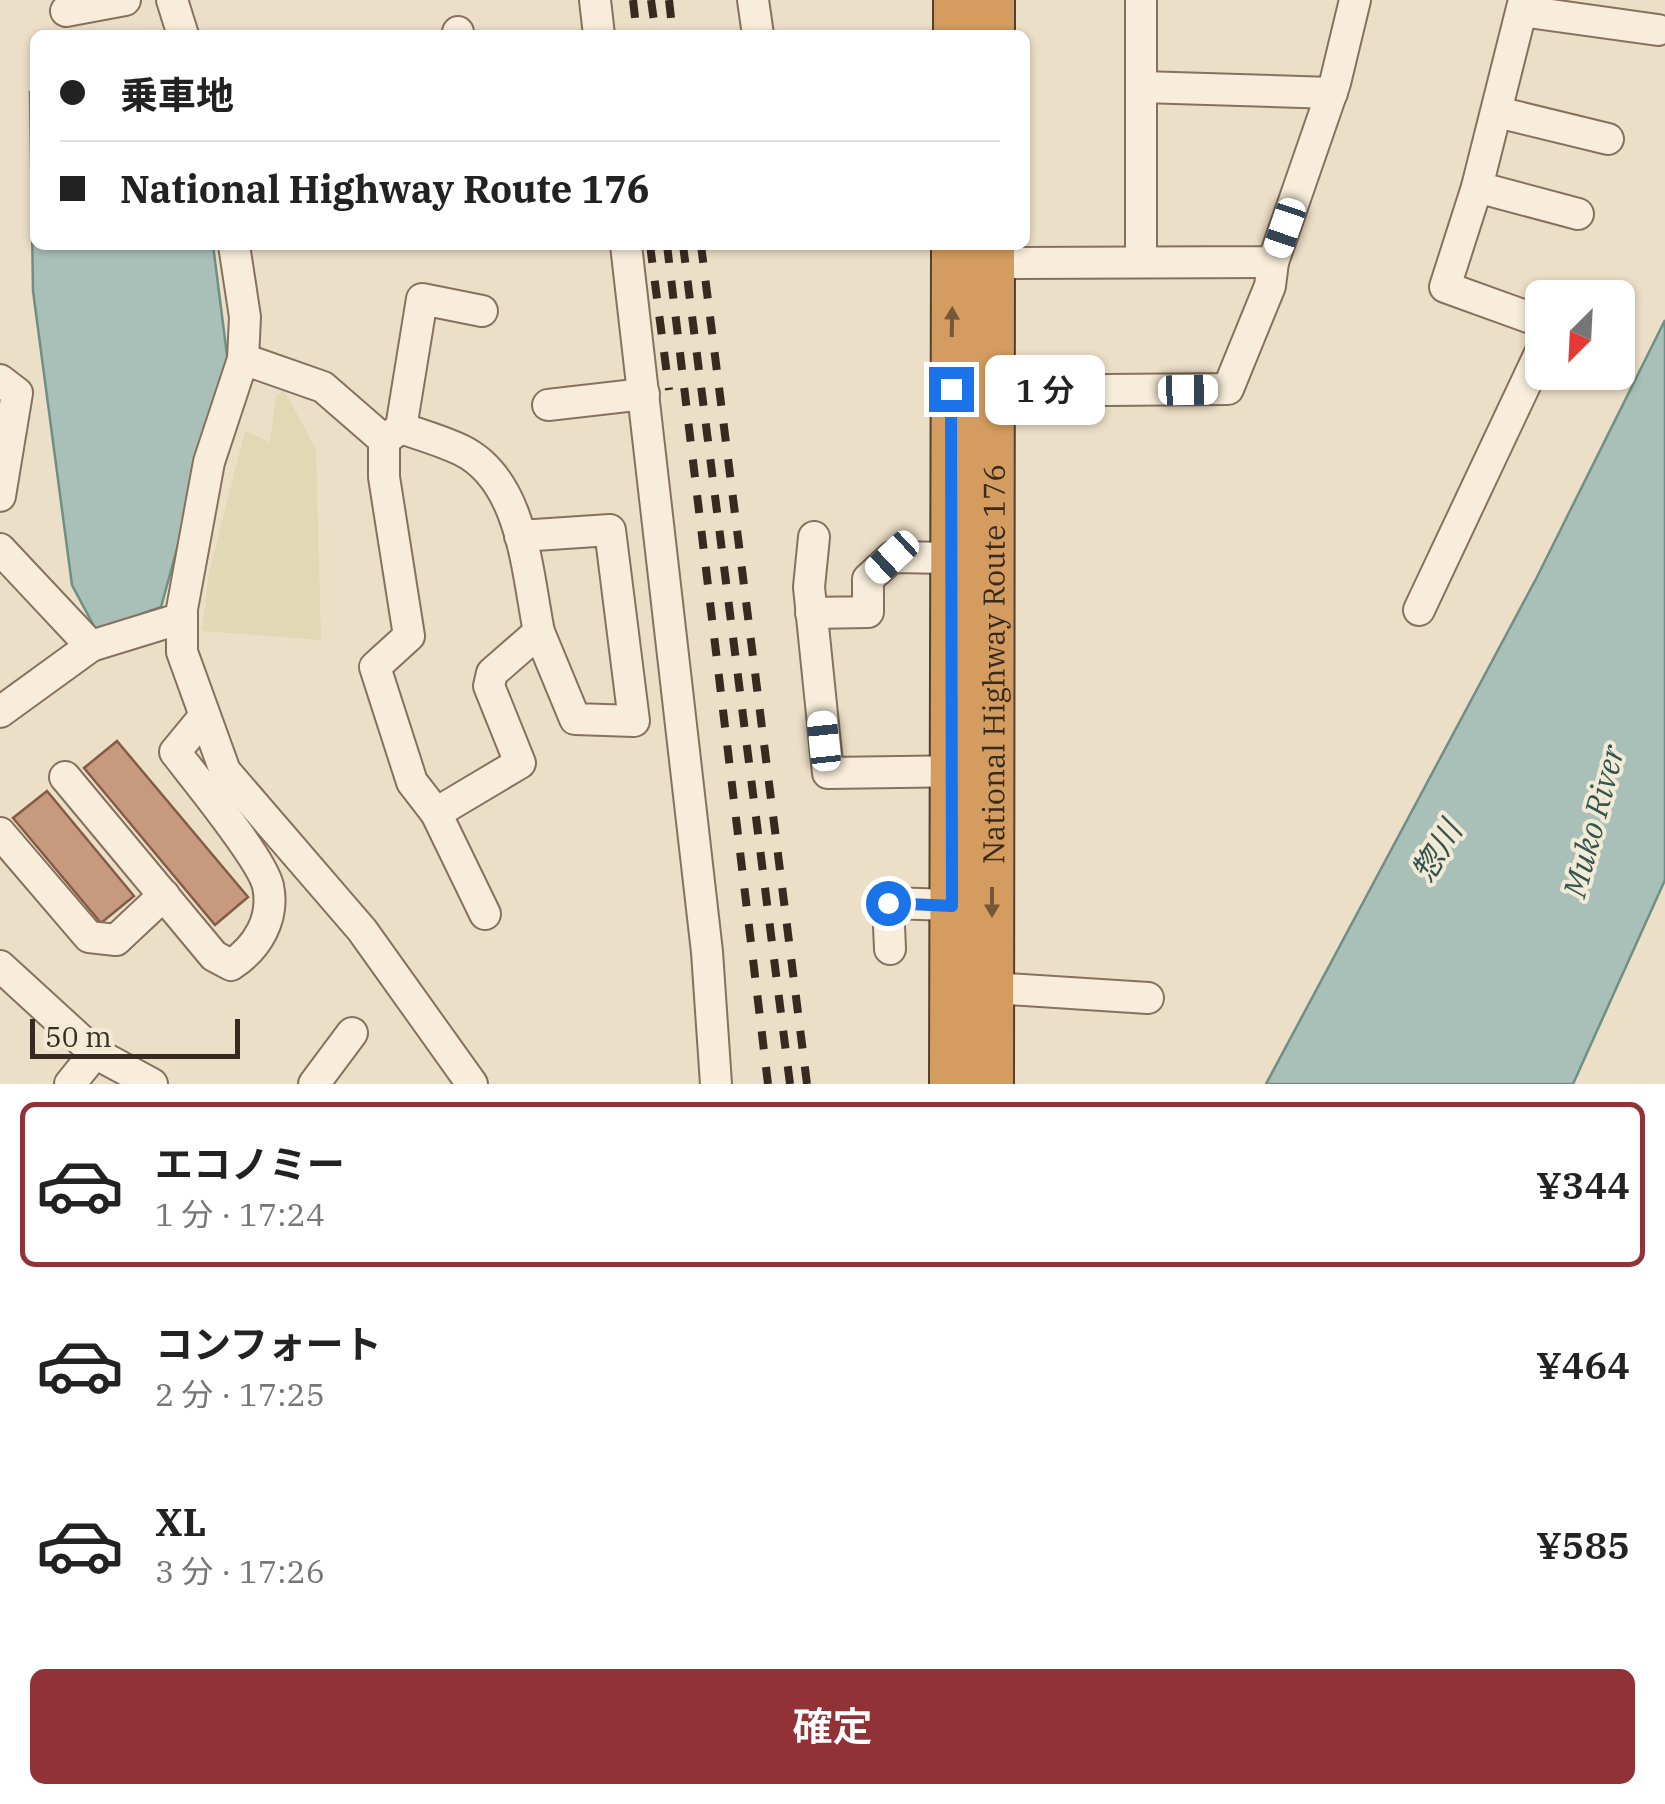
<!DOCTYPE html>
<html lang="ja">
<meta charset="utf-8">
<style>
body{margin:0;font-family:"IBM Plex Serif","Noto Sans JP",serif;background:#f6f6f6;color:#222;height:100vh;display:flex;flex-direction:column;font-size:38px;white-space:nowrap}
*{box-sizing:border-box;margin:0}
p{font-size:32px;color:#767676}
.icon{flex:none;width:55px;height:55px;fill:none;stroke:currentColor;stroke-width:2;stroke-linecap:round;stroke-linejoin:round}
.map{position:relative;height:1084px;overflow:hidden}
.panel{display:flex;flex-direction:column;background:#fff;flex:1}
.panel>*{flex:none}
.banner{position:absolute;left:30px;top:30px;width:1000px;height:220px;border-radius:15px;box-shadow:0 2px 8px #0004;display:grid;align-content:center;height:220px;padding:0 30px;background:#fff}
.needle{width:65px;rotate:204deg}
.buttons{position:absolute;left:1525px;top:280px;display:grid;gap:20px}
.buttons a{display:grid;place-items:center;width:110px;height:110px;border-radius:15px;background:#fff;box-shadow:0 2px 8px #0004;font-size:50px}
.scale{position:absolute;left:30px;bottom:25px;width:210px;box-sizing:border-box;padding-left:10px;border:5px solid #372b20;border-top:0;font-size:28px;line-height:35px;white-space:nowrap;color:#372b20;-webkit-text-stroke:8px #f3ead6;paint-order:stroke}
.end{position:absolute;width:45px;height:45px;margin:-22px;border:12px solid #1a73e8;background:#fff;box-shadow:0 0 0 5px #fff}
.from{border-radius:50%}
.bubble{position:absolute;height:70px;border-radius:15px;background:#fff;box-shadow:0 2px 8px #0004;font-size:32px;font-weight:600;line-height:70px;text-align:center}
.car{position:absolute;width:30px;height:60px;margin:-30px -15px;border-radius:12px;box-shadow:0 0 8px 2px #0007;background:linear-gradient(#fff 24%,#345 0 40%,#fff 0 76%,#345 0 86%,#fff 0)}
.banner b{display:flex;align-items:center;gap:35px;height:95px;font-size:38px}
.banner b+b{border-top:2px solid #e0e0e0}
.banner i{width:25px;height:25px;background:#222}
ul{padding:18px 0 0;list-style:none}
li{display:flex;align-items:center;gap:30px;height:165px;margin:0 20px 15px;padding:0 10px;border:5px solid transparent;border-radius:15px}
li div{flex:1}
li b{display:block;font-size:38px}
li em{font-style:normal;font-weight:600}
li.on{border-color:#913236}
li>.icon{width:90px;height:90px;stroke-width:1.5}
.cta{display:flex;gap:20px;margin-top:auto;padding:20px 30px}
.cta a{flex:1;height:115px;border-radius:15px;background:#913236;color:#fff;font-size:40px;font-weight:600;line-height:115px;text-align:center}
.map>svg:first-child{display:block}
</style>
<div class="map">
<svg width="1665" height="1084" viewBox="0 0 1665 1084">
<rect width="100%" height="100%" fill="#ecdfc7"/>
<path fill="#e1d8b5" d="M284 390 316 449 321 640 202 631 209 573 245 431 270 442 276 396Z"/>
<g fill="#a8c0b8" stroke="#6f8e85" stroke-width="2.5">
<path d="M30 92H35V245H213L228 363 161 607 96 630 72 585 33 291Z"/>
<path d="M1665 320V880L1573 1084H1266L1537 577Z"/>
</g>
<g fill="#c79a80" stroke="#845b45" stroke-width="2.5">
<path d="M117 741 248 897 215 925 84 768Z"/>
<path d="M47 791 134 896 101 923 13 818Z"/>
</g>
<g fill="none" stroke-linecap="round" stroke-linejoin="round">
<g stroke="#86715e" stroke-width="34">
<g id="minor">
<path d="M172 0 183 35"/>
<path d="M595 0 599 35"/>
<path d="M753 0 758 35"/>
<path d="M1141 0V260"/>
<path d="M1524 0 1477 187 1445 287 1542 322"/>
<path d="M66 11 125 0"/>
<path d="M1522 11 1658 30"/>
<path d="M458 32V35"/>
<path d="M1142 87 1332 93"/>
<path d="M1497 112 1608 139"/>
<path d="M1477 187 1578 214"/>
<path d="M234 245 245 317 243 359 209 462 182 609V652L225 771 362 930 472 1084"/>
<path d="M626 245 707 952 716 1084"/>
<path d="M993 263 1273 262 1335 83 1355 0"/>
<path d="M243 359 323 387 384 440V477L409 636 375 667 412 782 436 813 520 763 489 686 492 673 539 632C527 572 523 480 461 450 442 441 421 435 401 428"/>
<path d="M0 380 17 393 0 496"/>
<path d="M989 391 1228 389 1270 286 1273 262"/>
<path d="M548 405 644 394"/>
<path d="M384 440 401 428 422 299 482 311"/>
<path d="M520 536 610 530 634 721 575 719 539 632"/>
<path d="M814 537 809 587 828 773 970 771"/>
<path d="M0 549 91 646 0 712"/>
<path d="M1419 610 1542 349"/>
<path d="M811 613 868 612V579L892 557 950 558"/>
<path d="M91 646 182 618"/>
<path d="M65 777 214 956 231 965C257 948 275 919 268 886 262 859 195 778 175 752L203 718"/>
<path d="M436 813 485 914"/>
<path d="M0 833 89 937 116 940 164 895"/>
<path d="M890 949 888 903 952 905"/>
<path d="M0 966 95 1053 152 1084"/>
<path d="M992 988 1148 998"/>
<path d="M70 1084 95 1053"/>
<path d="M314 1084 352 1033"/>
</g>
</g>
<g stroke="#544031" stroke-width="46">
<g id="highway">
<path d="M955 35V0"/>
<path d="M993 35V0"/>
<path d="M951 1084 953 245"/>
<path id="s1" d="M992 1084 993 245"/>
</g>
</g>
<use href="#minor" stroke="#f7edda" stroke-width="30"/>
<use href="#highway" stroke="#d49c5e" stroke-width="42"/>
<g stroke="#372b20" stroke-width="8" stroke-dasharray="18 18" stroke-linecap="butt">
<path d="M633 0 637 35"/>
<path d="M651 0 656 35"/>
<path d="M669 0 673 35"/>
<path d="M650 245 669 390"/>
<path d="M667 245 768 1084"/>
<path d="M683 245 790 1084"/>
<path d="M701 245 807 1084"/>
</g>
</g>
<defs><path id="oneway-solid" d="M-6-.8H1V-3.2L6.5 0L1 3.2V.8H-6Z" transform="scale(2.5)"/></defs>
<g fill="#765839">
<use href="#oneway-solid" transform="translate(952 322) rotate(-89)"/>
<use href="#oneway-solid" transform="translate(992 902) rotate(90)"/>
</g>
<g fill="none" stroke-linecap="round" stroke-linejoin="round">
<path stroke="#1a73e8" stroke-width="12" d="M888 903 952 906 951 389"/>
</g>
<g text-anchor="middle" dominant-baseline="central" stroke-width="8" stroke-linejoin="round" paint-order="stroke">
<g font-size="30" fill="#372b20" stroke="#f3ead6">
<text stroke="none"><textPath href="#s1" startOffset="420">National Highway Route 176</textPath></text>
</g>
<g font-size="32" font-style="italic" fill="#315652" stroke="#f3ead6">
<text transform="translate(1593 821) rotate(-75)">Muko River</text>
<text transform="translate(1436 851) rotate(-59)">惣川</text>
</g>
</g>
</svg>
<div class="buttons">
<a><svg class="needle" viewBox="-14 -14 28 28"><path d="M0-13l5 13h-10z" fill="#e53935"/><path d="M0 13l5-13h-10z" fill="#767676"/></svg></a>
</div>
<div class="scale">50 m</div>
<i class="end from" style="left:888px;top:903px"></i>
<i class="end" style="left:951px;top:389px"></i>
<div class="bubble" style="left:985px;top:355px;width:120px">1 分</div>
<i class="car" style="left:1285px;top:228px;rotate:199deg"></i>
<i class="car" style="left:1188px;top:390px;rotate:89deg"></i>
<i class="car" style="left:892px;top:557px;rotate:227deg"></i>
<i class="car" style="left:824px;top:741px;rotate:354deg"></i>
<div class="banner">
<b><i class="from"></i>乗車地</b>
<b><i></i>National Highway Route 176</b>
</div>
</div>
<section class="panel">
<ul>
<li class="on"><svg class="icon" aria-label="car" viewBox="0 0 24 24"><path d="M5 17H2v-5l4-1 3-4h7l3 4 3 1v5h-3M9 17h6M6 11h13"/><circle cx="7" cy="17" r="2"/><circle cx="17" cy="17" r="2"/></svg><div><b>エコノミー</b><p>1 分 · 17:24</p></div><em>¥344</em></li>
<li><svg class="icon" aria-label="car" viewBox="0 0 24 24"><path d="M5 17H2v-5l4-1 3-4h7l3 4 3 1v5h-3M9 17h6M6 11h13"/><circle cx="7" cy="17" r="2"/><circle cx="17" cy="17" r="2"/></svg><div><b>コンフォート</b><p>2 分 · 17:25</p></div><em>¥464</em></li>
<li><svg class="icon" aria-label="car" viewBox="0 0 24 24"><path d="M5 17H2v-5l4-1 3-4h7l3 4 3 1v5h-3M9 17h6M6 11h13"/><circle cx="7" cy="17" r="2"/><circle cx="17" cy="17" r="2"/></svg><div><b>XL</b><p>3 分 · 17:26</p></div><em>¥585</em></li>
</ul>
<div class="cta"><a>確定</a></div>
</section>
